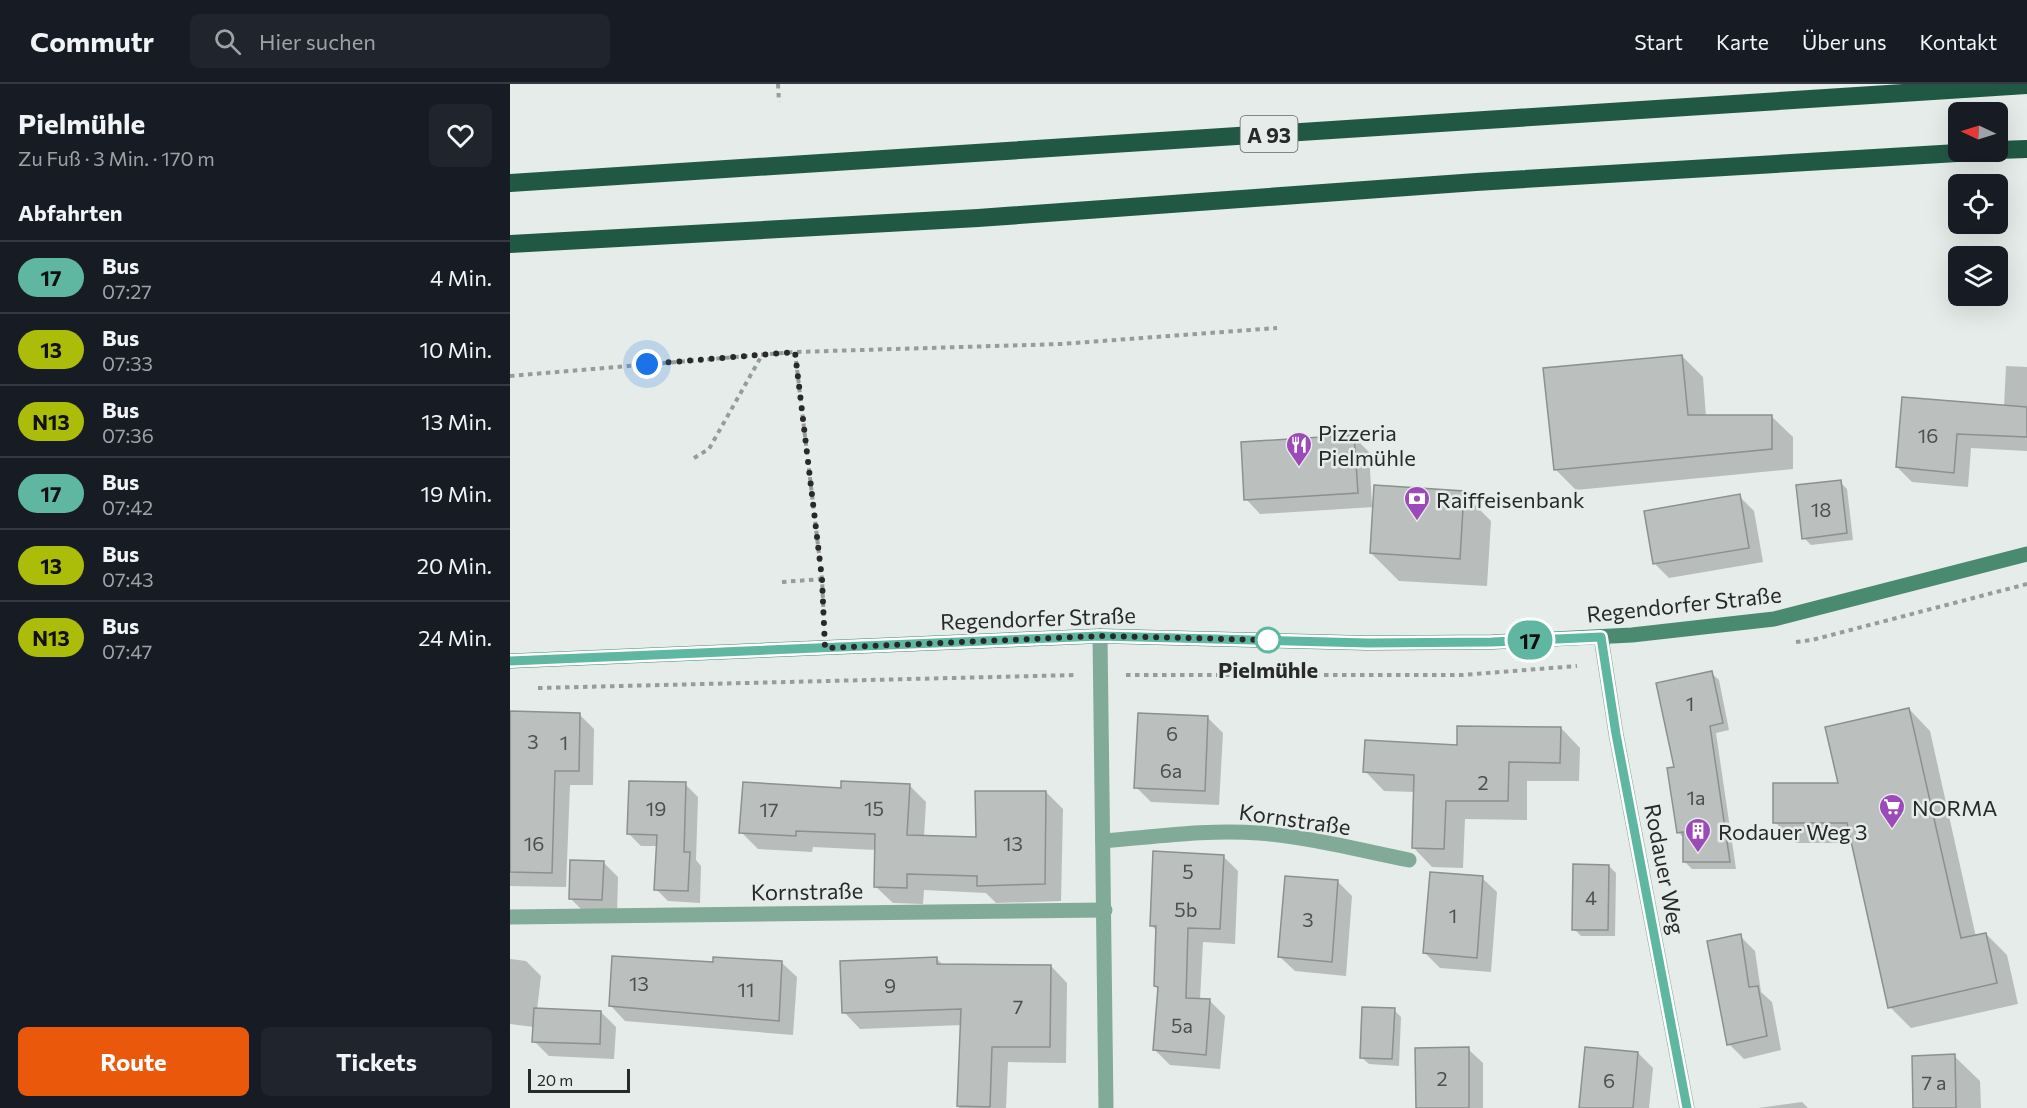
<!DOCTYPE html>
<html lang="de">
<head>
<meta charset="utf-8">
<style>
	body { margin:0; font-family:Commissioner,sans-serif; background:#20242c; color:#f1f3f6; height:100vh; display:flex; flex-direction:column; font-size:22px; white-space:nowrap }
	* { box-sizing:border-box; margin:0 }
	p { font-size:20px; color:#9ea1a6 }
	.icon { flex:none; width:33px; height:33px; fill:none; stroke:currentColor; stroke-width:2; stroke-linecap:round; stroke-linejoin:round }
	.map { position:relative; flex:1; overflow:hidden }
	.sheet { display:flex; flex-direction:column; background:#171b24; width:510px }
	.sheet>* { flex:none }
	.badge { padding:0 12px; border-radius:20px; font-size:21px; line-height:39px }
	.needle { width:39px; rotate:274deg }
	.controls { position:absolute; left:1438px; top:18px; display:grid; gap:12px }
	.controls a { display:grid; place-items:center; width:60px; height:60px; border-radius:9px; background:#171b24; box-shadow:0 6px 24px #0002; font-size:30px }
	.scale { position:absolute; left:18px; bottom:15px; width:102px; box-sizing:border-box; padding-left:6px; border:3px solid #282a29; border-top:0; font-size:16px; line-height:21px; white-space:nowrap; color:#282a29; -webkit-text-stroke:4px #e6ece9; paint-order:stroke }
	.you { position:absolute; width:30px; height:30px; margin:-15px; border:4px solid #fff; border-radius:50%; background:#1a73e8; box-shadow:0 0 0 9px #1a73e833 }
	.map>.badge { position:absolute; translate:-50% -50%; box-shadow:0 0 0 3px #fff }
	h2 { padding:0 18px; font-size:22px; line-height:54px }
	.round { display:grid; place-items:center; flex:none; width:63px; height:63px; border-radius:9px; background:#20242c }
	.overview { display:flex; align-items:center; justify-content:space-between; height:102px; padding:0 18px }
	h1 { font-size:28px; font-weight:700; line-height:45px }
	.cta { display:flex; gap:12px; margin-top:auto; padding:12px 18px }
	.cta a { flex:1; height:69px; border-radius:9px; background:#ea580c; color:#fff; font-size:24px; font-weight:700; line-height:69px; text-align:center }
	.cta a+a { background:#20242c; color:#f1f3f6 }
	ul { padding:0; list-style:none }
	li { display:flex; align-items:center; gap:18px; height:72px; padding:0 18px; border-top:2px solid #363941 }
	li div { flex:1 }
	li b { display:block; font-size:22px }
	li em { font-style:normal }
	li .badge { min-width:66px; font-weight:700; text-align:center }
	header { display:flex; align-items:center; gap:36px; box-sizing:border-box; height:84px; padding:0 30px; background:#171b24; border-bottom:2px solid #363941 }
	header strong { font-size:28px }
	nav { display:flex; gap:33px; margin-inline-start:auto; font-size:21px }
	.search { width:420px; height:54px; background:#20242c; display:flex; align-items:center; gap:15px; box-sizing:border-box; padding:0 21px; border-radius:9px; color:#9ea1a6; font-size:22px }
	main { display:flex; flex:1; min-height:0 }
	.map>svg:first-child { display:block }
	.shadow { fill:#0003 }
	.building { fill:#bbc0be; stroke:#8c908e; stroke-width:1.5 }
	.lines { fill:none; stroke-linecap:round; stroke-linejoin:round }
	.path { stroke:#979c9a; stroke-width:4; stroke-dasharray:4.5 4.5; stroke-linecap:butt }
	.lane { stroke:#81aa99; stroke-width:15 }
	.street { stroke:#81aa99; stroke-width:15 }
	.secondary { stroke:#4a8a71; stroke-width:15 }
	.highway { stroke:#205844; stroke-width:18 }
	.line-casing { stroke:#fff; stroke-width:14 }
	.line { stroke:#5fb7a1; stroke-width:9 }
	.walk { stroke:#282a29; stroke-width:6; stroke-dasharray:0 10.8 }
	.stop-dot { fill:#fff; stroke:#5fb7a1; stroke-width:3 }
	.labels { text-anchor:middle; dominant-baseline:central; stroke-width:5; stroke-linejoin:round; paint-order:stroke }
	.number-label { font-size:20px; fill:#4d504e }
	.shield { fill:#e6ece9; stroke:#616463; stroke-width:1.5 }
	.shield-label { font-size:21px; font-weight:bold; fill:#282a29 }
	.poi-label { font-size:22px; fill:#282a29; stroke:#e6ece9; text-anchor:start }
	.street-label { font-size:22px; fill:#282a29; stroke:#e6ece9 }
	.stop-label { font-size:22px; font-weight:bold; fill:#282a29; stroke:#e6ece9 }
</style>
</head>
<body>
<header>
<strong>Commutr</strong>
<div class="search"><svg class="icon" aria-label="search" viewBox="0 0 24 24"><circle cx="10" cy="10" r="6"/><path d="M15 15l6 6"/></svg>Hier suchen</div>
<nav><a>Start</a><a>Karte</a><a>Über uns</a><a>Kontakt</a></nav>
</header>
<main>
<section class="sheet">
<div class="overview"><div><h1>Pielmühle</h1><p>Zu Fuß · 3 Min. · 170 m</p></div><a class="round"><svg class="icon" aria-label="heart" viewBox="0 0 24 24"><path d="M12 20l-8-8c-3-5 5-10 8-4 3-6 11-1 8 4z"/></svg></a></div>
<h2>Abfahrten</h2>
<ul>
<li><span class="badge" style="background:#5fb7a1;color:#111">17</span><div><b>Bus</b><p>07:27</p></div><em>4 Min.</em></li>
<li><span class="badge" style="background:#abbd09;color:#111">13</span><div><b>Bus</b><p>07:33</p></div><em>10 Min.</em></li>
<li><span class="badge" style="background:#abbd09;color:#111">N13</span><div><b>Bus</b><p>07:36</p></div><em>13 Min.</em></li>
<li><span class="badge" style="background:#5fb7a1;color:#111">17</span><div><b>Bus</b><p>07:42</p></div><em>19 Min.</em></li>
<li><span class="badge" style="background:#abbd09;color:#111">13</span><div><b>Bus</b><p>07:43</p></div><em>20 Min.</em></li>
<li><span class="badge" style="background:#abbd09;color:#111">N13</span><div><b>Bus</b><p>07:47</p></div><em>24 Min.</em></li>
</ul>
<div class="cta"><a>Route</a><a>Tickets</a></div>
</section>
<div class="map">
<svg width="1517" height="1024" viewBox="0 0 1517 1024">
	<rect width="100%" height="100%" fill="#e6ece9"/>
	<g class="shadow">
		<polygon points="1172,272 1193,293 1196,333 1261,332 1283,353 1283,385 1066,406 1045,385"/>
		<polygon points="1496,282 1517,283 1517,367 1461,364 1458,403 1402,398 1387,383 1494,323"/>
		<polygon points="844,353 859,368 862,422 953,409 981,437 977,502 889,497 861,469 864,423 750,430 736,415"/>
		<polygon points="1330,398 1337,405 1343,456 1301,461 1294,454"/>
		<polygon points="1229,412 1244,427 1253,478 1159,494 1144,479"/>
		<polygon points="1201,589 1209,596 1219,646 1206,649 1226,785 1182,785 1175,778 1175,755 1168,748"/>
		<polygon points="1399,625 1420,647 1466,853 1476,850 1497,871 1508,920 1401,944 1380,923 1343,759 1286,759 1265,738 1330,700"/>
		<polygon points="0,629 69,630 84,645 83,701 60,701 56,803 0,802"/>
		<polygon points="698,634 713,649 709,721 641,718 626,703"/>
		<polygon points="1051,644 1070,664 1069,697 1017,697 1017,736 955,735 953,784 922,783 903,763 905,708 874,707 855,687 949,662"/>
		<polygon points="175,700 188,713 186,776 191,782 190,819 158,817 146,805 148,762 131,762 118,749"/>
		<polygon points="399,701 416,718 414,753 468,755 536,708 553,725 551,817 486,819 476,809 414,806 413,820 383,819 365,802 366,766 303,763 302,768 248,765 231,748 332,705"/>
		<polygon points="713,772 728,787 725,860 693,858 690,916 700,917 715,932 710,985 660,981 645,966 649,906 645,902 647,847 641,841"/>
		<polygon points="93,778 108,793 107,830 75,829 60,814"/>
		<polygon points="1099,782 1106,789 1105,852 1071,852 1064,845"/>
		<polygon points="972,794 987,808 981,888 930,884 915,869"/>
		<polygon points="827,797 842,812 836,892 785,887 770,873"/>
		<polygon points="1230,852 1245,867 1251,908 1262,918 1271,966 1234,975 1219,960"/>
		<polygon points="426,874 433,881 541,882 557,899 556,979 498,978 496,1024 449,1024 452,941 350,945 334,928"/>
		<polygon points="0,875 16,877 31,892 27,926 91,928 106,943 104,975 39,972 24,957 24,943 0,940"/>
		<polygon points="204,879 272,879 287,893 283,951 115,937 101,922"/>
		<polygon points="884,926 891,933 889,982 859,980 851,973"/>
		<polygon points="958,965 973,979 973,1024 907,1024"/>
		<polygon points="1128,969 1143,984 1139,1024 1070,1024"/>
		<polygon points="1444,972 1470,997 1471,1024 1405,1024"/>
		<polygon points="1292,1018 1298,1024 1248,1024"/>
	</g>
	<g class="building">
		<polygon points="1172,271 1178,331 1262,331 1262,365 1044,386 1033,284"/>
		<polygon points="1392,313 1517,323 1517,353 1447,350 1444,389 1386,383"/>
		<polygon points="844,351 848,409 734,416 731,358"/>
		<polygon points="1331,396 1337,449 1292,455 1286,401"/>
		<polygon points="864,401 954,407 950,475 860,469"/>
		<polygon points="1230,410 1239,464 1143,480 1134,427"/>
		<polygon points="1202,587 1213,639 1200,642 1220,778 1173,778 1173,748 1167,749 1157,684 1164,683 1146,599"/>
		<polygon points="1399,624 1451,854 1476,849 1487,899 1378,924 1337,739 1263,739 1263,699 1328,699 1315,643"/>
		<polygon points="0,627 70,629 69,687 45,687 42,789 0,788"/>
		<polygon points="628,629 698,632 695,707 624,704"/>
		<polygon points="947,642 1051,643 1050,679 999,678 998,717 936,717 934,765 902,764 904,691 853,688 855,656 947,661"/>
		<polygon points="119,697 176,698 174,768 180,768 178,807 144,806 147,751 117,750"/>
		<polygon points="331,697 400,700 397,751 466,753 465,707 536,707 535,800 467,802 467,792 397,790 397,804 364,803 365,750 286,747 286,752 229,749 233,698 331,704"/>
		<polygon points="643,767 714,771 710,845 678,844 676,914 700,915 696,971 643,966 648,903 644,902 646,842 640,842"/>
		<polygon points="60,776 94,777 92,816 59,815"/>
		<polygon points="1063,780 1099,781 1098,846 1062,846"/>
		<polygon points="920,788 973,792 967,874 913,869"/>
		<polygon points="775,792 828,796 822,878 768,873"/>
		<polygon points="1231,850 1239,903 1248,902 1257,952 1217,961 1197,857"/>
		<polygon points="102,872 203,878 203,873 272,877 269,937 99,922"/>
		<polygon points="427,873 427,880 541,881 540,963 482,963 480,1023 447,1022 451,925 332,929 330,877"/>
		<polygon points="852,923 885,924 882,975 850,974"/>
		<polygon points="24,924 91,927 90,960 22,958"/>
		<polygon points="959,963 959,1024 906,1024 905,964"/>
		<polygon points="1075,963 1128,968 1123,1024 1069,1024"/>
		<polygon points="1445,970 1446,1024 1403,1024 1402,972"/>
	</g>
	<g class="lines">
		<g class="path">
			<polyline points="268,0 269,18"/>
			<polyline points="285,268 312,495 314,539"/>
			<polyline points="0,292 285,268 551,260 767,244"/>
			<polyline points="184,374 199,365 252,271"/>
			<polyline points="272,498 312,495"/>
			<polyline points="1286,558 1302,556 1517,500"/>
			<polyline points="616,591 952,591 1067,582"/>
			<polyline points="28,604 566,591"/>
		</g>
		<path class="lane" d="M 593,757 C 644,753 697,745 749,749 C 799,753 849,766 899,776"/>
		<g class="street">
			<polyline points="590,552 596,1024"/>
			<polyline points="1091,553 1106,650 1177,1024"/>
			<polyline points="0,833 595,826"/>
		</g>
		<polyline class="secondary" points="0,577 590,552 858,559 982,558 1122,551 1264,535 1517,470"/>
		<g class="highway">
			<polyline points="1488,66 1517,65"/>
			<polyline points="0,99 1517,1"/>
			<polyline points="0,160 468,134 966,98 1464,68"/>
		</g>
	</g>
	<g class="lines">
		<defs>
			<polyline id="line" points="0,577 590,552 858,559 982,558 1091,553 1106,650 1177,1024"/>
		</defs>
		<use href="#line" class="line-casing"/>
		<use href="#line" class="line"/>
		<polyline class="walk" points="137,280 285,268 312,495 315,564 590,552 758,556"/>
	</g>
	<defs>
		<symbol id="restaurant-pin" viewBox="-11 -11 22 30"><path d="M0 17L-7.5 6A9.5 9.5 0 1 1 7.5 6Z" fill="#9d4ab9" stroke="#e6ece9"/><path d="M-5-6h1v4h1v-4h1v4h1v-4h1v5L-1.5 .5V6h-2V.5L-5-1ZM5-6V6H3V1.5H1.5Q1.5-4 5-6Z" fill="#fff"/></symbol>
		<symbol id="bank-pin" viewBox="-11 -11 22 30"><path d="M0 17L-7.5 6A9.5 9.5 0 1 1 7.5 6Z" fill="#9d4ab9" stroke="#e6ece9"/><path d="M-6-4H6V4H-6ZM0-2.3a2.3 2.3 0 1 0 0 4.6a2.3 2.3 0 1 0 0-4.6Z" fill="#fff"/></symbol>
		<symbol id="supermarket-pin" viewBox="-11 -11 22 30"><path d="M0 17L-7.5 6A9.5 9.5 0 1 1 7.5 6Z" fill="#9d4ab9" stroke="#e6ece9"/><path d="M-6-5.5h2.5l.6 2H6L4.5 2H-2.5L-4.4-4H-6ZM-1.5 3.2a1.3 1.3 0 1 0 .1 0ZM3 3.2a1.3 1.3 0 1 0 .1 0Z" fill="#fff"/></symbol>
		<symbol id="building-pin" viewBox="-11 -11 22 30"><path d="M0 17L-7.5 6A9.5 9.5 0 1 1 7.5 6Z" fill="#9d4ab9" stroke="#e6ece9"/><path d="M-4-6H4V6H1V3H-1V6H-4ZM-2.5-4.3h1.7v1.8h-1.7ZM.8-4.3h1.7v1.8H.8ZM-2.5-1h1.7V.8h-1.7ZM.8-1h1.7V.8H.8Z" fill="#fff"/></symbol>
	</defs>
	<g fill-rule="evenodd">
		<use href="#restaurant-pin" x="774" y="346" width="30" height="40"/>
		<use href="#bank-pin" x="892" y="400" width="30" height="40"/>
		<use href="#supermarket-pin" x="1367" y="708" width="30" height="40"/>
		<use href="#building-pin" x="1173" y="732" width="30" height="40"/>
	</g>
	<circle class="stop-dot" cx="758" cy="556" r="12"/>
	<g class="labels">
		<g class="number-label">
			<text x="1418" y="351">16</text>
			<text x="1311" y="425">18</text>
			<text x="1180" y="619">1</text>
			<text x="662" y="649">6</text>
			<text x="23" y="657">3</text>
			<text x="54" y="658">1</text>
			<text x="661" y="686">6a</text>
			<text x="973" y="698">2</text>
			<text x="1186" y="713">1a</text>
			<text x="146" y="724">19</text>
			<text x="364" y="724">15</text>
			<text x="259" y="725">17</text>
			<text x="24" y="759">16</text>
			<text x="503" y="759">13</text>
			<text x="678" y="787">5</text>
			<text x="1081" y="813">4</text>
			<text x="676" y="825">5b</text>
			<text x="943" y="831">1</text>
			<text x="798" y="835">3</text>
			<text x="129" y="899">13</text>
			<text x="380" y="901">9</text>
			<text x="236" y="905">11</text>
			<text x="508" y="922">7</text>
			<text x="672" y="941">5a</text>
			<text x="932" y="994">2</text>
			<text x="1099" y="996">6</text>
			<text x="1424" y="998">7 a</text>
		</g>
		<rect class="shield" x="730.5" y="32" width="57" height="36" rx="4.5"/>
		<g class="shield-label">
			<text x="759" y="50">A 93</text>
		</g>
		<g class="poi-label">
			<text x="808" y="348">Pizzeria<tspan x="808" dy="25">Pielmühle</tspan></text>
			<text x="926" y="415">Raiffeisenbank</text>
			<text x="1402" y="723">NORMA</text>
			<text x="1208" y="747">Rodauer Weg 3</text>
		</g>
		<g class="street-label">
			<text transform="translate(1174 520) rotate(-6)">Regendorfer Straße</text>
			<text transform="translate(528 534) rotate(-2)">Regendorfer Straße</text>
			<text transform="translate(785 735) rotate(8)">Kornstraße</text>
			<text transform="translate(1155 785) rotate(79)">Rodauer Weg</text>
			<text transform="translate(297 807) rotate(-1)">Kornstraße</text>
		</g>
		<g class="stop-label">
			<text x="758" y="585">Pielmühle</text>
		</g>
	</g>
</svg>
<div class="controls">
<a><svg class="needle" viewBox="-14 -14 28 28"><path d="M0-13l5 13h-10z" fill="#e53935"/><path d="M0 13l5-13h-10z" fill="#9ea1a6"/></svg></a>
<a><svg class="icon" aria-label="locate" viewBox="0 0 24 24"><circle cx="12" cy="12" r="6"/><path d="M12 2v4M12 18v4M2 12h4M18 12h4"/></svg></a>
<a><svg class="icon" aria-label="layers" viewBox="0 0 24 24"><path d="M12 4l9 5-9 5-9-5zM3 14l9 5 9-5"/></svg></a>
</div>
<div class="scale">20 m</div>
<div class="you" style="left:137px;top:280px"></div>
<b class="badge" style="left:1020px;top:556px;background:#5fb7a1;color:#111">17</b>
</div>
</main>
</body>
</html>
